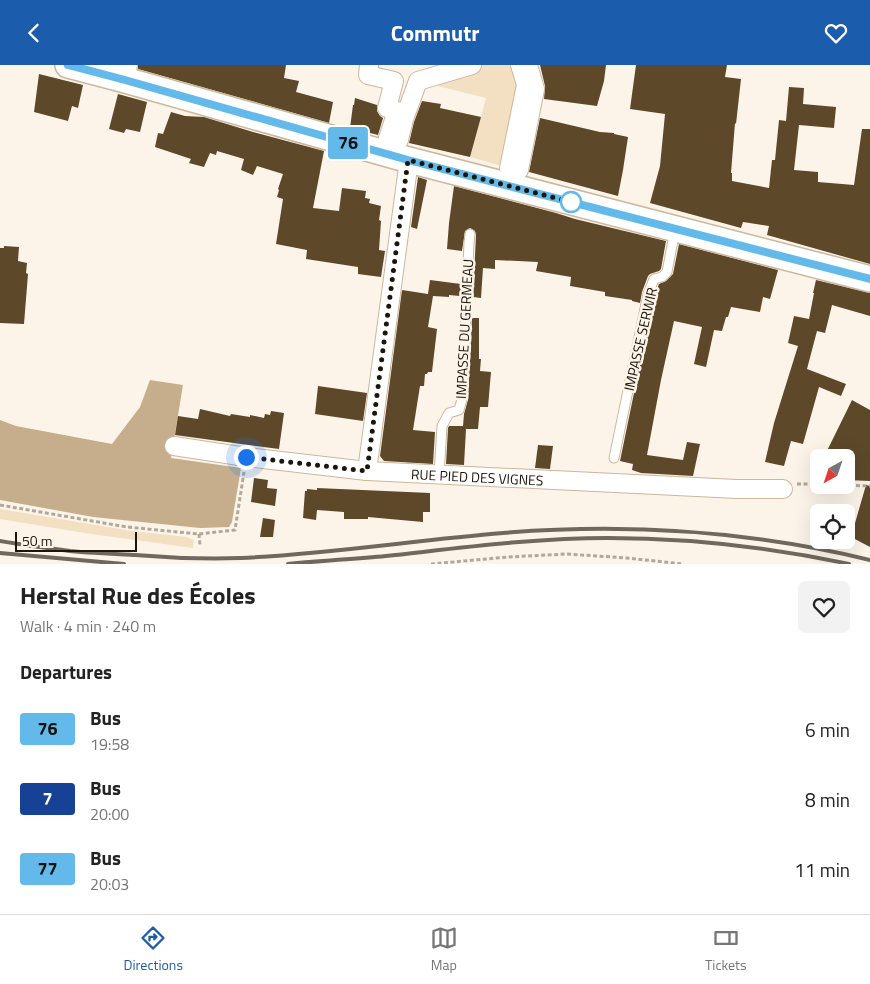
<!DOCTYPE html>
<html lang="en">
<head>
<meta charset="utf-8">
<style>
	body { margin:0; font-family:"Titillium Web",sans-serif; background:#f2f2f2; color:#222; height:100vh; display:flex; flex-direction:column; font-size:19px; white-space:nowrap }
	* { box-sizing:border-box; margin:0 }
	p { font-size:16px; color:#767676 }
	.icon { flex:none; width:28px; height:28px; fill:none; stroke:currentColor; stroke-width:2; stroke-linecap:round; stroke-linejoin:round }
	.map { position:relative; height:499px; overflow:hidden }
	.panel { display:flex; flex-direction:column; background:#fff; flex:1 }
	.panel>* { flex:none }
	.badge { padding:0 10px; border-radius:4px; font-size:18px; line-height:32px }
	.needle { width:32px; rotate:220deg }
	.buttons { position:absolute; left:810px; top:384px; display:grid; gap:10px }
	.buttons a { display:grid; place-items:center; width:45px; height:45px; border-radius:8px; background:#fff; box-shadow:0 5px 20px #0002; font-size:25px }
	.scale { position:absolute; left:15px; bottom:12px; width:122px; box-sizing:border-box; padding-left:5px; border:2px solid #1c150a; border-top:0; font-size:14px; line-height:18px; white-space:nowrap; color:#1c150a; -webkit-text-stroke:4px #fdf4e9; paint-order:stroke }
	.you { position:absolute; width:25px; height:25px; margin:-12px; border:4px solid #fff; border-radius:50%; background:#1a73e8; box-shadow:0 0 0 8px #1a73e833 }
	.map>.badge { position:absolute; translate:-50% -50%; box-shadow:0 0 0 2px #fff }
	h2 { padding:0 20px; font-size:19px; line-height:45px }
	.round { display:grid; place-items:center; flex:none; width:52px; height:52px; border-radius:8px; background:#f2f2f2 }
	.headline { display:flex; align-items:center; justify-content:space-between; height:85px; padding:0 20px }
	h1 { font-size:24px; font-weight:700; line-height:38px }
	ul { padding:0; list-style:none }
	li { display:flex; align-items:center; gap:15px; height:70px; padding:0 20px }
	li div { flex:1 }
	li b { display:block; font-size:19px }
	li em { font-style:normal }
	li .badge { min-width:55px; font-weight:700; text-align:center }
	header { display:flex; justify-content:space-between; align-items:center; height:65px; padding:0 20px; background:#1c5cac; color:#fff; font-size:22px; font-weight:700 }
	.menu { display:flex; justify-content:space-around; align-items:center; height:70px; border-top:1px solid #e0e0e0; background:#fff; font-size:14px; color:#767676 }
	.menu a { display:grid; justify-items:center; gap:2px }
	.menu .on { color:#1c5cac }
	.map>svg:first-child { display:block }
	.green { fill:#f3dfc2 }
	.forest { fill:#c6ae8d }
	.building { fill:#5d482a }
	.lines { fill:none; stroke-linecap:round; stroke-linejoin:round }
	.lane-casing { stroke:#cbb79b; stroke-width:11 }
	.street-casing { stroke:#cbb79b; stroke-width:20 }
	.secondary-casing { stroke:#cbb79b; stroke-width:28 }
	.path { stroke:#b1a89d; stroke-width:3; stroke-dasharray:4 2.5; stroke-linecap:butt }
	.lane { stroke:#fff; stroke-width:9 }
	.street { stroke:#fff; stroke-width:18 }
	.secondary { stroke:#fff; stroke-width:25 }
	.rail { stroke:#70685d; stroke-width:4 }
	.line-casing { stroke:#fff; stroke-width:11 }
	.line { stroke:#63b9e9; stroke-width:8 }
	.walk { stroke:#1c150a; stroke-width:5; stroke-dasharray:0 9 }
	.stop-dot { fill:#fff; stroke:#63b9e9; stroke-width:2.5 }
	.labels { text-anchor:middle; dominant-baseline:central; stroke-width:5; stroke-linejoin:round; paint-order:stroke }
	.street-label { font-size:14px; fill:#1c150a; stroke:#fdf4e9 }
</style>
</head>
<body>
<header><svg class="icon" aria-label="back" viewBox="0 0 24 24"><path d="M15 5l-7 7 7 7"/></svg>Commutr<svg class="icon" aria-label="heart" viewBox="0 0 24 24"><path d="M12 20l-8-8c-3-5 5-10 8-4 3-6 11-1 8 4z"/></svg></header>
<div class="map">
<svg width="870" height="499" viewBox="0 0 870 499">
	<rect width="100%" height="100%" fill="#fdf4e9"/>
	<g class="green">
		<polygon points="472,0 520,0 509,103 470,92 486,33 418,16"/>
		<polygon points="0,444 132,466 187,472 194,475 193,483 91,469 0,454"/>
	</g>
	<polygon class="forest" points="150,315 183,320 171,393 241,403 232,457 229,462 200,463 93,452 0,435 0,355 16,361 112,379 140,342"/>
	<g class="building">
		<polygon points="138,0 286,0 284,13 299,16 296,27 333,37 329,58 138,4"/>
		<polygon points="540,0 606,0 604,16 597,41 544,34 545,21"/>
		<polygon points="636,0 727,0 725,12 741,14 736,59 735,58 731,108 732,108 732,116 769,123 772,95 775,95 779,55 786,56 789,22 804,23 803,39 836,42 834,63 799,60 794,105 818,107 818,117 854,120 862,64 870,64 870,199 767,170 769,161 743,157 741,163 650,138 660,101 665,49 630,44"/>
		<polygon points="39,9 83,20 78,43 72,41 68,56 34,47"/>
		<polygon points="118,29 147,37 140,67 126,64 124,68 109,64"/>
		<polygon points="355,33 377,40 377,46 380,51 383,53 378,70 350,63 353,40 354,40"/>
		<polygon points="422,36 441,39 440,43 481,52 470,92 409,78 414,57"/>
		<polygon points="171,47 185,51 204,52 253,67 324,86 313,143 339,146 342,123 366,126 365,133 370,134 369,138 381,141 379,155 381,156 379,185 385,186 381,212 358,209 358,202 306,194 307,185 276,179 283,134 277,132 279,125 278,124 283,109 257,101 253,110 241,105 244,94 217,86 216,90 210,88 204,102 189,98 191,94 155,82 158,68 163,69"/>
		<polygon points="540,53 600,67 614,68 614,69 628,72 623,105 618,131 529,107"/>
		<polygon points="418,112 427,115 417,164 411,162"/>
		<polygon points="454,121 556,148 575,154 666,176 661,204 659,206 650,209 648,211 642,227 640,238 632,236 632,235 605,231 605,227 570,221 571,212 536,206 538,197 495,195 495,204 483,203 481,233 473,232 476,170 475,166 470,163 465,166 462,186 447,184 449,158"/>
		<polygon points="679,179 778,205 770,234 763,232 760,247 731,242 728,252 726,252 722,266 714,265 706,302 694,299 702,262 674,256 661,315 647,390 683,395 687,377 700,379 693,411 641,408 632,405 633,399 620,396 654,231 659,219 666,216 673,209"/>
		<polygon points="4,181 19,182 18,196 27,198 26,208 28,209 24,259 0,258 0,183 4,183"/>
		<polygon points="430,215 461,219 460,231 449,230 449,232 433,231 428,262 437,264 432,307 428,307 427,309 425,309 424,321 420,321 413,365 435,367 433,399 384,396 380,391 402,225 428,229"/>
		<polygon points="816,215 870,228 870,251 832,240 825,268 817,266 807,304 846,319 841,331 819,322 803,379 791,376 784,401 765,397 774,358 798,281 788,278 794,251 809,254 814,228 813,228"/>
		<polygon points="472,253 479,253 479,294 481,294 480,306 491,307 488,342 480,342 478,364 466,364 464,400 446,399 448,363 449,361 463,361 464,349 468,335"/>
		<polygon points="318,321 367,328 363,356 315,349"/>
		<polygon points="852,335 870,345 870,416 846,415 846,392 824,392"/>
		<polygon points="200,344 230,351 231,349 250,352 250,350 264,353 265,349 270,350 271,346 284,348 279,384 175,370 178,351 198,354"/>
		<polygon points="538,380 553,381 550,404 535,403"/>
		<polygon points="254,413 268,415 267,423 277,424 275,441 251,437"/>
		<polygon points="866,420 870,421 870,482 851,472"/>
		<polygon points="317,423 430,428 430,447 423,447 423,457 368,452 368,454 344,454 344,447 317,445 316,455 303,453 305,426 307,426 307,424 317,425"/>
		<polygon points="263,453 275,455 273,472 260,472"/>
	</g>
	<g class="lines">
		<defs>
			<g id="lane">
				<polyline points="614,393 648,229 654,214 662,212 667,207 675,165"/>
				<polyline points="439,409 442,361 449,348 459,345 462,334 469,178 470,169"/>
			</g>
			<g id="street">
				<polyline points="369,0 368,10 394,16 387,43 397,46 388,73 399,75 404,54 418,16 472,0"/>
				<polyline points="520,0 526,20 509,103 519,105 535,24 528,0"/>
				<polyline points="125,15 128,0"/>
				<path id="s1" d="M 174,381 L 246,392 L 367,406 L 737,424 L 783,424"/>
				<polyline points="367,406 409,95"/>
			</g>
			<polyline id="secondary" points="68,0 125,15 409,95 870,214"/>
		</defs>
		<use href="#lane" class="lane-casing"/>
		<use href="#street" class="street-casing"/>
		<use href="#secondary" class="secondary-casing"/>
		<g class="path">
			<polyline points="797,419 819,419"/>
			<polyline points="843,420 870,421"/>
			<polyline points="0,440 127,462 199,469 235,465 244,407"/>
			<polyline points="199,469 200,481"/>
			<polyline points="431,499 508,492 567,489 627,493 683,499"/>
		</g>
		<use href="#lane" class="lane"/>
		<use href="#street" class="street"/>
		<use href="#secondary" class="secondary"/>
		<g class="rail">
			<path d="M 0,476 C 23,480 46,483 70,486 C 91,488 114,489 135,490 C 170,493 206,494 241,493 C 329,489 416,475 503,468 C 626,458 750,466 870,495"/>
			<polyline points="0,488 124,499"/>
			<path d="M 288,499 C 320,496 353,494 386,491 C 460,483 534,473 608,473 C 689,473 769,482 849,499"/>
		</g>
	</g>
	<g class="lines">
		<defs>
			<polyline id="line" points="68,0 125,15 408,95 870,214"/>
		</defs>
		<use href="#line" class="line-casing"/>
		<use href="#line" class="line"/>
		<polyline class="walk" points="246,392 367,406 408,95 571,137"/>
	</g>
	<circle class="stop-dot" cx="571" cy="137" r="10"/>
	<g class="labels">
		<g class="street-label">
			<text transform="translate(464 264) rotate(-87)">IMPASSE DU GERMEAU</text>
			<text transform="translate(640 274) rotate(-77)">IMPASSE SERWIR</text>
			<text stroke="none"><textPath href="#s1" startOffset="305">RUE PIED DES VIGNES</textPath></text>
		</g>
	</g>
</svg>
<div class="buttons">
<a><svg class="needle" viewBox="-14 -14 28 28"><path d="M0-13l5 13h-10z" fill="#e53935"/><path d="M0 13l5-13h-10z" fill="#767676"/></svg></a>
<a><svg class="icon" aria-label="locate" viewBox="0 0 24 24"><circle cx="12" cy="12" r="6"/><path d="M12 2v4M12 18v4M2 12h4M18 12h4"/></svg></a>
</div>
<div class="scale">50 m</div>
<div class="you" style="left:246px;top:392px"></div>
<b class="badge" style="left:348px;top:78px;background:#63b9e9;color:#111">76</b>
</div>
<section class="panel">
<div class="headline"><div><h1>Herstal Rue des Écoles</h1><p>Walk · 4 min · 240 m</p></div><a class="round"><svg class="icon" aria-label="heart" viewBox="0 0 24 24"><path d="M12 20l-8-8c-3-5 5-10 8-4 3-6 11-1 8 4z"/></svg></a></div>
<h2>Departures</h2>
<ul>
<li><span class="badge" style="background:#63b9e9;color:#111">76</span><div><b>Bus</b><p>19:58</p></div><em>6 min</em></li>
<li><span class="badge" style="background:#164194;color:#fff">7</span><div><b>Bus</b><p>20:00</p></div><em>8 min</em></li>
<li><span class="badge" style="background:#63b9e9;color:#111">77</span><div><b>Bus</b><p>20:03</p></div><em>11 min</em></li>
</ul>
</section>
<nav class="menu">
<a class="on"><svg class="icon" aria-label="directions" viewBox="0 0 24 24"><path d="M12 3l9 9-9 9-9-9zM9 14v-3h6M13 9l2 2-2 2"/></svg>Directions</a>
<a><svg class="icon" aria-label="map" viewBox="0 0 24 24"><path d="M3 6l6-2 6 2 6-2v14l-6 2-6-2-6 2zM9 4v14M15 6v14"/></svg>Map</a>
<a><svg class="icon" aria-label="tickets" viewBox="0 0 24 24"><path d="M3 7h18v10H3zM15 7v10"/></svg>Tickets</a>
</nav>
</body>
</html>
